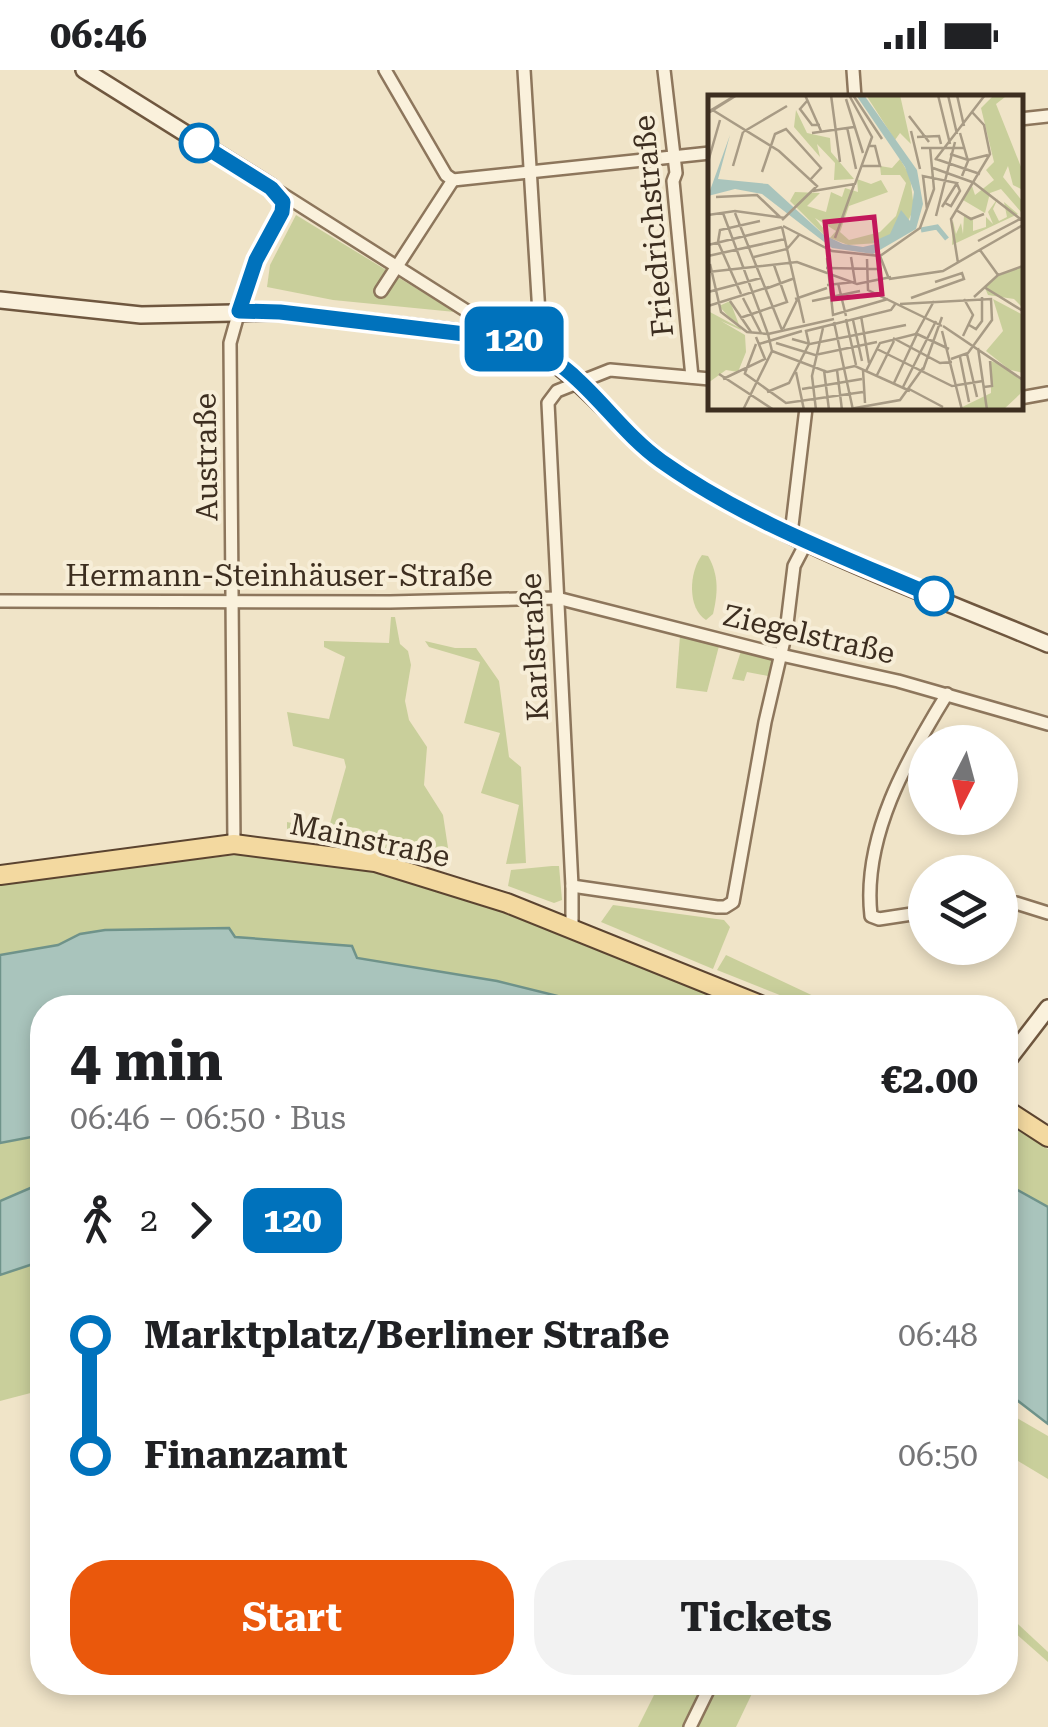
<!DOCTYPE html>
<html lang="en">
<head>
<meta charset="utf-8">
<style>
	body { margin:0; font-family:"Roboto Serif",serif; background:#f2f2f2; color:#202124; height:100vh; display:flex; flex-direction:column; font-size:38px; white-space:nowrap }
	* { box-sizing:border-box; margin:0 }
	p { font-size:32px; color:#757577 }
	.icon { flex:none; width:55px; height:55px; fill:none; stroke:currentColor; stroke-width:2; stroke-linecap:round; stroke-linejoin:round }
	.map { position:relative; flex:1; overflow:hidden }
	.panel { position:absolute; left:30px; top:925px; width:988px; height:700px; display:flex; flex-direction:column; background:#fff; border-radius:40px; box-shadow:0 5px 15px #0003 }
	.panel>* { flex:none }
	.badge { padding:0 20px; border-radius:15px; font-size:35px; line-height:65px }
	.needle { width:65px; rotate:186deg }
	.tools { position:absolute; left:908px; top:655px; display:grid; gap:20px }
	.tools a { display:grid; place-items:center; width:110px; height:110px; border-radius:50%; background:#fff; box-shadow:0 5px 15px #0003; font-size:50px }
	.map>.badge { position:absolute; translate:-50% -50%; box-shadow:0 0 0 5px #fff }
	.legs { display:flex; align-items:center; gap:15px; height:110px; padding:0 40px; font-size:32px }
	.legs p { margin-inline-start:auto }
	.headline { display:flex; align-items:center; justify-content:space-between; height:170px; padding:0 40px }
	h1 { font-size:55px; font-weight:700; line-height:75px }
	.cta { display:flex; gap:20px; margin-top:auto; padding:20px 40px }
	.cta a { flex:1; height:115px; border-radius:40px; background:#ea580c; color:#fff; font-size:40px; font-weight:700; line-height:115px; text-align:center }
	.cta a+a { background:#f2f2f2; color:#202124 }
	ul { padding:0 40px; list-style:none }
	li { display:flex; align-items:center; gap:35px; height:120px; font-size:38px }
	li i { display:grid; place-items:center; width:15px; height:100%; margin:0 12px; background:currentColor }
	li i::after { content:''; width:25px; height:25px; margin:-12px; border:8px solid; border-radius:50%; background:#fff }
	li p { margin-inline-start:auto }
	li:first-child i { background:linear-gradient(#0000 50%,currentColor 0) }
	li:last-child i { background:linear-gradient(currentColor 50%,#0000 0) }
	.status { display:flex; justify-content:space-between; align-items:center; height:70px; padding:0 50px; background:#fff; direction:ltr }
	.status svg { height:28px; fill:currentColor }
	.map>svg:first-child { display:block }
	.green { fill:#c9cf9b }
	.water { fill:#a9c4bc; stroke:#6f938a; stroke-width:2.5 }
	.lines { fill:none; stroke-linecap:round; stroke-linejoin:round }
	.street-casing { stroke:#8d765c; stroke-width:16 }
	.secondary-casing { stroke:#6f573f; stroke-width:20 }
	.primary-casing { stroke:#5b4430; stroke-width:22 }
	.street { stroke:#faf1dc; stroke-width:11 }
	.secondary { stroke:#faf1dc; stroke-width:15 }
	.primary { stroke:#f3d9a0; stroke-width:18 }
	.line-1-casing { stroke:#fff; stroke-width:22 }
	.line-1 { stroke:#0072bc; stroke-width:15 }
	.stop-1-dot { fill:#fff; stroke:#0072bc; stroke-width:5 }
	.labels { text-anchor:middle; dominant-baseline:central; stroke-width:8; stroke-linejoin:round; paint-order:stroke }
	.street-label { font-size:30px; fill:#3d2e20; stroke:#f7eed8 }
	.inset-river { fill:none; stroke:#a9c4bc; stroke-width:5 }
	.inset-road { fill:none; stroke:#a89b85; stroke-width:2.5 }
	.view { fill:#c2185b; fill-opacity:0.15; stroke:#c2185b; stroke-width:5 }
	.inset-edge { fill:none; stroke:#3d2e20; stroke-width:5 }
</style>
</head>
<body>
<div class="status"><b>06:46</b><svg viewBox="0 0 49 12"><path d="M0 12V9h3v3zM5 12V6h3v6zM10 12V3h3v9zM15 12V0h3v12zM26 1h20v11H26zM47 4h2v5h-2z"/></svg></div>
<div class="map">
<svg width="1048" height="1657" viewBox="0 0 1048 1657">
	<rect width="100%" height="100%" fill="#f0e4c8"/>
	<g class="green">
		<polygon points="296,145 455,242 333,230 267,217 270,195"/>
		<path d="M 702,485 L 708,486 C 719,505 718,523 713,544 L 706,550 C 687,538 689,502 702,485 Z"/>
		<polygon points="391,547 395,547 400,574 408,581 411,595 405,631 409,650 427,677 424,715 443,745 450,791 415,782 412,786 287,766 287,752 325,760 329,757 346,697 344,689 293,676 287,642 329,649 345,587 324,577 324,571 389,573"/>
		<polygon points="680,566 719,576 707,622 676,618"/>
		<polygon points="425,571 455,578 476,578 499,611 509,687 521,697 526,793 506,794 519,735 481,723 500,663 464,653 480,592 429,577"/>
		<polygon points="741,581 772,590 768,606 747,602 744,611 732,609"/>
		<polygon points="254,783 377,801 423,814 517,847 739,937 602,937 497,911 357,888 352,876 235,867 229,858 105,860 80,864 58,875 0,885 0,815 77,803"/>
		<polygon points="552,796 559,796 562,830 554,833 508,816 511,800"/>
		<polygon points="613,835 724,850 730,857 713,899 601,852"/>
		<polygon points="726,885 837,937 810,937 717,900"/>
		<polygon points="1005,1052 1048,1079 1048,1137 1005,1113"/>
		<polygon points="42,1065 42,1113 0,1131 0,1073"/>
		<polygon points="42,1191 42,1320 0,1331 0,1205"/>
		<polygon points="1008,1343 1048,1366 1048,1409 1005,1383 1005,1347"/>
		<polygon points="1005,1542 1048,1582 1048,1592 1005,1554"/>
		<polygon points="660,1613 707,1613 686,1657 638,1657"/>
		<polygon points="716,1613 757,1613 736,1657 694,1657"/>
	</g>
	<g class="water">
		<polygon points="229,858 235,867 352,876 357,888 497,911 602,937 42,938 42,1065 0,1073 0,885 58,875 80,864 105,860"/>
		<polygon points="42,1113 42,1191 0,1205 0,1131"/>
		<polygon points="1005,1113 1048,1137 1048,1354 1005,1321"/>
	</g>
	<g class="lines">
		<defs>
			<g id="street">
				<polyline points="385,0 446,105 453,110"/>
				<polyline points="524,0 540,260 545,284"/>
				<polyline points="664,0 676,103 673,111 692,307"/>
				<polyline points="853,0 855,28"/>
				<polyline points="1020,49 1048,46"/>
				<polyline points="453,110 710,83"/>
				<polyline points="279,122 492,257"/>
				<polyline points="381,221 453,110"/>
				<polyline points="1020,328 1048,323"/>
				<polyline points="791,464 806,338"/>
				<polyline points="0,531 390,532 557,528 781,585 898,611 1048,654"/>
				<polyline points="234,774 230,273 239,241"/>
				<polyline points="572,816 717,837 725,837 733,832 765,652 786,562 794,496 807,471"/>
				<polyline points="1000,832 1016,833 1048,843"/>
				<path d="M 925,842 L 879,849 L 871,846 C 862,767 907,689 947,624"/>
				<polyline points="572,858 572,816 548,333 557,321 610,300 710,309"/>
				<polyline points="690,1657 712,1612"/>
			</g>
			<g id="secondary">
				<polyline points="84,0 271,117 283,132 282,142 256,190 239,241"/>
				<path d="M 0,230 L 141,245 L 280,242 L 515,269 C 584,302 618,364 680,404 C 792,476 926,523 1048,574"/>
				<polyline points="1005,994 1048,938"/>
			</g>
			<g id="primary">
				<polyline points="0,805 234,774 375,792 507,833 768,938"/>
				<polyline points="1005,1039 1048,1067"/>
			</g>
		</defs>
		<use href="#street" class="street-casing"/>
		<use href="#secondary" class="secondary-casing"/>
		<use href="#primary" class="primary-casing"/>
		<use href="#street" class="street"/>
		<use href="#secondary" class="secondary"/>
		<use href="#primary" class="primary"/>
	</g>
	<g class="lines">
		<defs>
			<path id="line-1" d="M 199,73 L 271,118 L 283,132 L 282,142 L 256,190 L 239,241 L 280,242 L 515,270 C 539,281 560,292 579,311 C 607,337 629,368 661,391 C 744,450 841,486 934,526"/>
		</defs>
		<use href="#line-1" class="line-1-casing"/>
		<use href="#line-1" class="line-1"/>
	</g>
	<g class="stop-1-dot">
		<circle cx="199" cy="73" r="18"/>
		<circle cx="934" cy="526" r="18"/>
	</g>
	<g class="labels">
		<g class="street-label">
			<text transform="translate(653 156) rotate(-95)">Friedrichstraße</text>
			<text transform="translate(206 387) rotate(-91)">Austraße</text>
			<text x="279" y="505">Hermann-Steinhäuser-Straße</text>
			<text transform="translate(809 564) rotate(13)">Ziegelstraße</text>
			<text transform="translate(534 577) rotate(-93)">Karlstraße</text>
			<text transform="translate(370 770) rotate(12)">Mainstraße</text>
		</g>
	</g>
	<g transform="translate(708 25)">
		<rect width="315" height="315" fill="#f0e4c8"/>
		<path d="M 158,0 L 192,0 L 203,49 L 192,38 L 187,45 ZM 284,2 L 297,2 L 288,9 L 315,77 L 315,95 L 305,90 L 300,71 L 295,82 L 315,107 L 313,117 L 293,94 L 282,98 L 277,118 L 255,105 L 264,91 L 267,100 L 286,85 L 278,75 L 286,67 L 273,13 ZM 88,15 L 99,38 L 122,43 L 123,57 L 146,84 L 126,85 L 127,68 L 109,49 L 112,62 L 86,32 ZM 192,64 L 202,81 L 206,114 L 198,130 L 171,148 L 140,150 L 122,143 L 128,136 L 107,123 L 121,140 L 116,140 L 82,106 L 87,97 L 112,98 L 99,111 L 118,117 L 123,97 L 134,102 L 137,93 L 150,97 L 149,84 L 163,89 L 173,85 L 180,97 L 141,111 L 132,137 L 141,145 L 172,137 L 188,121 L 198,88 L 192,80 L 173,80 L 172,71 L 184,73 ZM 290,103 L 285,114 L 291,126 L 299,122 L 296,107 L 310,119 L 244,150 L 245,126 L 248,139 L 253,128 L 255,139 L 256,120 L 265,123 L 265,136 L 278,132 L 278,122 L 285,129 L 280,117 ZM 315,171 L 315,213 L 306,204 L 280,200 L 277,193 L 290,181 ZM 285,204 L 315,220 L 315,278 L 299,274 L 315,286 L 312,299 L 295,315 L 248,315 L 283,298 L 283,266 L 298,272 L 278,256 L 295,236 ZM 22,206 L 33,235 L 13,226 L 37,240 L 38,257 L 30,277 L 18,275 L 0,288 L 0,216 L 30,232 L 11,211 Z" fill="#c9cf9b"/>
		<path d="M 148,0 L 156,0 L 209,75 L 215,109 L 208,134 L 165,159 L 124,153 L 54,99 L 27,94 L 0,101 L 22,40 L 10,84 L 60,89 L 116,140 L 135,149 L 155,152 L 172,148 L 164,147 L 182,139 L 193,115 L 202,126 L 206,97 L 197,72 Z" fill="#a9c4bc"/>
		<path class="inset-river" d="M 213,135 L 229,132 L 239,144"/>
		<path class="inset-road" d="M 97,0 L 113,36M 123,0 L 132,67M 145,0 L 174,44M 230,0 L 242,49M 240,0 L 249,39M 249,0 L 256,31M 138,4 L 155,58M 99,6 L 92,14 L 104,30 L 112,30M 3,14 L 71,56 L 109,91 L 74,125M 0,17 L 28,0M 2,17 L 29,0M 201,21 L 221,47M 139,32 L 148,74M 203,36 L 212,74M 35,37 L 79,11M 104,38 L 146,32M 252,38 L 260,66 L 254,81M 209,42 L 231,41 L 233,49M 213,53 L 257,53M 242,59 L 260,65 L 280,60M 228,64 L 272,79M 227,65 L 277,0M 0,67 L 12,25M 25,71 L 35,37M 153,71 L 172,71 L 167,51 L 161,51M 225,73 L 264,87M 54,77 L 67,39 L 78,34 L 113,73 L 102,85M 266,88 L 315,126M 105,96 L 147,89 L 164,42 L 141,0M 8,102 L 49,100 L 72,122M 237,108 L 243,111 L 252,96 L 249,89M 219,114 L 215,81 L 249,88 L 234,112M 248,115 L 263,124 L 276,119M 27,118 L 74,235M 0,120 L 27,116 L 77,123M 228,121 L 247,47M 75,131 L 124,156 L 172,161 L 181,184M 74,132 L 96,228M 127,143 L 146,90M 270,146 L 314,123M 10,147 L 33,199M 10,147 L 12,135 L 52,126M 0,150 L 74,132M 272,155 L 290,180M 0,161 L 77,144M 172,161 L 212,133 L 226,94 L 222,52M 46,162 L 79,154 L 91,140M 119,163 L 125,220 L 180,204M 159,164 L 160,195 L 234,231M 250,168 L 243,124 L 282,59 L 276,30 L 264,17M 2,169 L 13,217 L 39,237 L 60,239 L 15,118M 118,173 L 174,174M 0,177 L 89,167 L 149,189 L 183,182M 181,184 L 235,176 L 315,130M 130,188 L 138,221M 119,190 L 147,187 L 143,162M 276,192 L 315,216M 57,194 L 87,183M 0,197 L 53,183M 266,202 L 290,180 L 315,171M 35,203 L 53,238M 203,203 L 256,184 L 254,178 L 227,187M 87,204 L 119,193M 22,206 L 43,237M 104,206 L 152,196M 192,209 L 283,204 L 284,225 L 260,258 L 243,264M 0,211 L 61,192M 153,221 L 161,268M 32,223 L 79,207 L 66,170M 138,224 L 148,270M 145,225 L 154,266M 126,227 L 145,315M 261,230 L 268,234 L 274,226 L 274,202M 235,231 L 315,285M 75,234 L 90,203M 234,236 L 254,315M 207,238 L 241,254M 255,241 L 265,220 L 256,204M 185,243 L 232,268 L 244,267M 84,244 L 102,249 L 198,230M 68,248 L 107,260 L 169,247M 51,249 L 94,236M 101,249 L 98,236 L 183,215 L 188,208M 270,253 L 279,315M 169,254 L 244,291 L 275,286M 64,256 L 119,277 L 147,271 L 202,296M 259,259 L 269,302M 252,262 L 261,307M 116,275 L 121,315M 129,275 L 134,315M 155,275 L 157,308M 215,275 L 234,222M 158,276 L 172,248 L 208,239 L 226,206M 88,277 L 96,315M 36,278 L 78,308 L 155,297M 37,278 L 48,249M 11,279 L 66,315M 169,280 L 186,246M 15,284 L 57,264 L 48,242M 186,288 L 209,239M 195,292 L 228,226M 276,292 L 284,291 L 282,266M 94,294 L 154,284M 201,294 L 235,312M 59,297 L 81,288 L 101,249M 35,315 L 64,256 L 60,239 L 126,224M 108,315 L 104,281 L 115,233M 136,315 L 192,305 L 215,273"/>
		<path class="view" d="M 166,122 L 174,199 L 125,204 L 117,127 Z"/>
		<rect width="315" height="315" class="inset-edge"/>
	</g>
</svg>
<div class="tools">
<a><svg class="needle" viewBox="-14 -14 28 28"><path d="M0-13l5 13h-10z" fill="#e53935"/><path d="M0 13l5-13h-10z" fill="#757577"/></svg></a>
<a><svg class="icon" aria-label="layers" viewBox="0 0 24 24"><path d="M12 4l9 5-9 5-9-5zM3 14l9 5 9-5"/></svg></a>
</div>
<b class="badge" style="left:514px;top:269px;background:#0072bc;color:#fff">120</b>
<section class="panel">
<div class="headline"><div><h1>4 min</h1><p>06:46 – 06:50 · Bus</p></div><b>€2.00</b></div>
<div class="legs"><svg class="icon" aria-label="walk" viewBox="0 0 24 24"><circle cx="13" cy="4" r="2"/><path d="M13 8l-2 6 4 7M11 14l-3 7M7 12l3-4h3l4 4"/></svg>2<svg class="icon" aria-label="forward" viewBox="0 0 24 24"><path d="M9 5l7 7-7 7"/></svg><b class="badge" style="background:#0072bc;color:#fff">120</b></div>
<ul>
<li><i style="color:#0072bc"></i><b>Marktplatz/Berliner Straße</b><p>06:48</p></li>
<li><i style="color:#0072bc"></i><b>Finanzamt</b><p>06:50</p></li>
</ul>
<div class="cta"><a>Start</a><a>Tickets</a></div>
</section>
</div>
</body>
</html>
